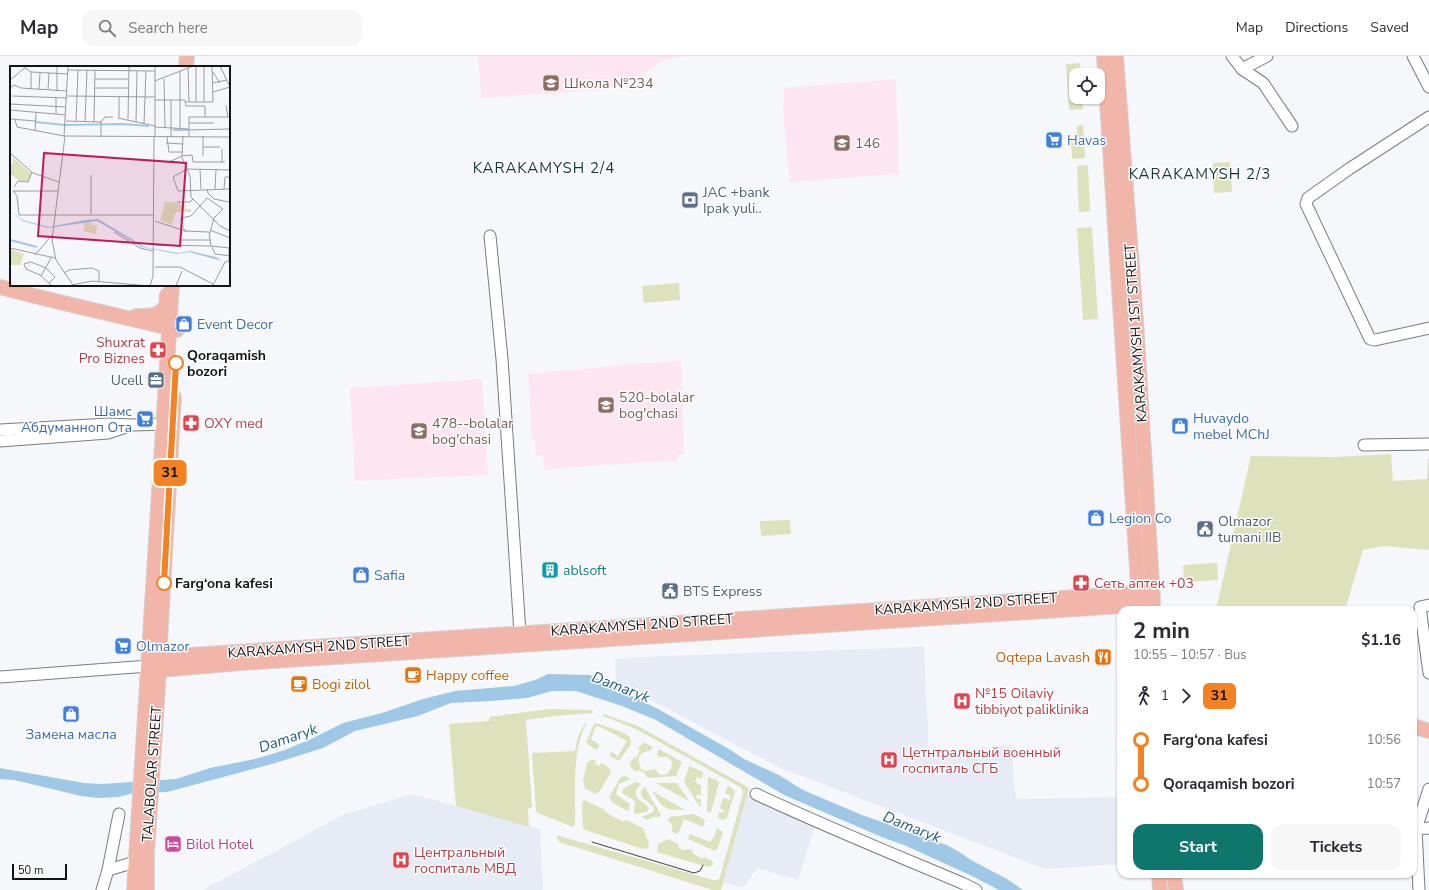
<!DOCTYPE html>
<html lang="en">
<head>
<meta charset="utf-8">
<style>
	body { margin:0; font-family:"Nunito Sans",sans-serif; background:#f7f7f7; color:#2b2b33; height:100vh; display:flex; flex-direction:column; font-size:15px; white-space:nowrap }
	* { box-sizing:border-box; margin:0 }
	p { font-size:13px; color:#7c7c81 }
	.icon { flex:none; width:22px; height:22px; fill:none; stroke:currentColor; stroke-width:2; stroke-linecap:round; stroke-linejoin:round }
	.map { position:relative; flex:1; overflow:hidden }
	.side { position:absolute; left:1117px; top:550px; width:300px; height:272px; display:flex; flex-direction:column; background:#fff; border-radius:12px; box-shadow:0 1px 3px #0004 }
	.side>* { flex:none }
	.badge { padding:0 8px; border-radius:6px; font-size:14px; line-height:26px }
	.buttons { position:absolute; left:1069px; top:12px; display:grid; gap:8px }
	.buttons a { display:grid; place-items:center; width:36px; height:36px; border-radius:8px; background:#fff; box-shadow:0 1px 3px #0004; font-size:20px }
	.scale { position:absolute; left:12px; bottom:10px; width:55px; box-sizing:border-box; padding-left:4px; border:2px solid #131415; border-top:0; font-size:11px; line-height:14px; white-space:nowrap; color:#131415; -webkit-text-stroke:3px #fff; paint-order:stroke }
	.map>.badge { position:absolute; translate:-50% -50%; box-shadow:0 0 0 2px #fff }
	.legs { display:flex; align-items:center; gap:6px; height:44px; padding:0 16px; font-size:13px }
	.legs p { margin-inline-start:auto }
	.head { display:flex; align-items:center; justify-content:space-between; height:68px; padding:0 16px }
	h1 { font-size:22px; font-weight:700; line-height:30px }
	.button { display:flex; gap:8px; margin-top:auto; padding:8px 16px }
	.button a { flex:1; height:46px; border-radius:12px; background:#0f766e; color:#fff; font-size:16px; font-weight:700; line-height:46px; text-align:center }
	.button a+a { background:#f7f7f7; color:#2b2b33 }
	ul { padding:0 16px; list-style:none }
	li { display:flex; align-items:center; gap:14px; height:44px; font-size:15px }
	li i { display:grid; place-items:center; width:6px; height:100%; margin:0 5px; background:currentColor }
	li i::after { content:''; width:10px; height:10px; margin:-5px; border:3px solid; border-radius:50%; background:#fff }
	li p { margin-inline-start:auto }
	li:first-child i { background:linear-gradient(#0000 50%,currentColor 0) }
	li:last-child i { background:linear-gradient(currentColor 50%,#0000 0) }
	header { display:flex; align-items:center; gap:24px; box-sizing:border-box; height:56px; padding:0 20px; background:#fff; border-bottom:1px solid #e1e1e2 }
	header strong { font-size:19px }
	nav { display:flex; gap:22px; margin-inline-start:auto; font-size:14px }
	.search { width:280px; height:36px; background:#f7f7f7; display:flex; align-items:center; gap:10px; box-sizing:border-box; padding:0 14px; border-radius:12px; color:#7c7c81; font-size:15px }
	.map>svg:first-child { display:block }
	.built { fill:#e6ebf5 }
	.education { fill:#fde6f2 }
	.green { fill:#dde2bc }
	.water { fill:#9fc8e7 }
	.lines { fill:none; stroke-linecap:round; stroke-linejoin:round }
	.minor-casing { stroke:#7a7c7f; stroke-width:13 }
	.major-casing { stroke:#d5d5d5; stroke-width:16 }
	.minor { stroke:#fff; stroke-width:11 }
	.major { stroke:#f1b6a9; stroke-width:14 }
	.tram { stroke:#414244; stroke-width:1 }
	.line-1-casing { stroke:#fff; stroke-width:9 }
	.line-1 { stroke:#f58220; stroke-width:6 }
	.stop-1-dot { fill:#fff; stroke:#f58220; stroke-width:2 }
	.labels { text-anchor:middle; dominant-baseline:central; stroke-width:3; stroke-linejoin:round; paint-order:stroke }
	.education-label { font-size:14px; fill:#785e54; stroke:#fff; text-anchor:start }
	.shop-label { font-size:14px; fill:#366cbe; stroke:#fff; text-anchor:start }
	.service-label { font-size:14px; fill:#4e5e75; stroke:#fff; text-anchor:start }
	.street-label { font-size:14px; fill:#131415; stroke:#fff }
	.health-label { font-size:14px; fill:#be3a42; stroke:#fff; text-anchor:start }
	.stop-label { font-size:14px; font-weight:bold; fill:#131415; stroke:#fff; text-anchor:start }
	.culture-label { font-size:14px; fill:#0d838f; stroke:#fff; text-anchor:start }
	.food-label { font-size:14px; fill:#c56008; stroke:#fff; text-anchor:start }
	.hotel-label { font-size:14px; fill:#b23c85; stroke:#fff; text-anchor:start }
	.neighbourhood-label { font-size:15px; letter-spacing:1px; fill:#133634; stroke:#fff }
	.water-label { font-size:15px; font-style:italic; fill:#1b5b84; stroke:#fff }
	.inset-river { fill:none; stroke:#9fc8e7; stroke-width:2 }
	.inset-road { fill:none; stroke:#9b9c9f; stroke-width:1 }
	.view { fill:#c2185b; fill-opacity:0.15; stroke:#c2185b; stroke-width:2 }
	.inset-edge { fill:none; stroke:#131415; stroke-width:2 }
</style>
</head>
<body>
<header>
<strong>Map</strong>
<div class="search"><svg class="icon" aria-label="search" viewBox="0 0 24 24"><circle cx="10" cy="10" r="6"/><path d="M15 15l6 6"/></svg>Search here</div>
<nav><a>Map</a><a>Directions</a><a>Saved</a></nav>
</header>
<div class="map">
<svg width="1429" height="834" viewBox="0 0 1429 834">
	<rect width="100%" height="100%" fill="#f5f7fb"/>
	<g class="built">
		<polygon points="924,590 929,696 1011,689 1016,743 1121,741 1121,808 1045,813 781,712 616,626 615,603 664,600 896,592"/>
		<polygon points="412,738 540,773 543,834 203,834 343,759"/>
		<polygon points="747,739 816,768 798,824 757,812 744,831 723,827"/>
	</g>
	<g class="education">
		<polygon points="478,0 688,0 671,2 659,7 641,20 605,34 481,42"/>
		<polygon points="896,23 899,118 790,126 783,56 784,32"/>
		<polygon points="681,304 684,398 678,399 678,405 600,409 544,414 543,399 536,400 535,384 532,379 528,318"/>
		<polygon points="482,323 488,419 355,425 350,332"/>
	</g>
	<g class="green">
		<polygon points="1080,7 1081,19 1076,19 1076,41 1082,41 1083,53 1069,54 1066,8"/>
		<polygon points="1083,69 1085,102 1072,103 1071,83 1077,82 1077,70"/>
		<polygon points="1230,106 1232,136 1214,137 1213,107"/>
		<polygon points="1088,109 1090,155 1079,156 1077,110"/>
		<polygon points="1092,171 1098,263 1083,264 1077,172"/>
		<polygon points="679,227 680,244 644,247 642,230"/>
		<polygon points="1391,398 1393,425 1427,423 1428,403 1429,403 1429,494 1383,490 1363,494 1345,554 1216,554 1251,400 1335,401"/>
		<polygon points="790,464 791,478 761,480 760,465"/>
		<polygon points="1217,507 1218,524 1184,526 1183,509"/>
		<polygon points="549,653 592,654 593,657 554,660 526,664 532,751 528,753 529,771 456,750 449,668 489,665 489,661"/>
		<polygon points="603,658 638,670 749,732 721,834 713,834 559,786 556,779 713,824 718,824 720,821 743,738 742,732 636,673 603,660"/>
		<path d="M 585,667 L 586,668 C 571,698 576,735 575,767 L 574,770 L 573,771 L 538,757 L 536,755 L 532,697 L 575,695 L 578,680 Z"/>
		<path d="M 596,667 L 622,676 L 630,681 L 631,688 L 620,704 L 617,704 L 610,700 L 609,699 L 612,696 L 618,700 L 627,685 C 621,682 601,670 596,670 L 591,683 L 599,689 L 598,692 L 599,693 L 595,693 L 587,688 L 587,684 L 594,668 Z"/>
		<path d="M 644,686 L 653,691 L 650,695 L 644,696 L 639,700 L 639,707 L 641,713 L 646,715 L 655,713 L 659,718 L 663,719 C 670,718 672,712 672,706 L 668,701 L 660,701 L 657,699 L 658,694 L 659,693 L 682,706 L 676,720 L 649,722 L 645,720 L 646,718 L 639,714 L 637,716 L 631,712 L 630,707 L 634,701 L 636,702 L 640,695 L 638,693 Z"/>
		<path d="M 596,704 L 595,708 L 600,710 L 601,707 C 605,709 610,711 611,716 L 600,735 L 595,738 L 585,732 L 583,724 L 587,707 L 591,704 Z"/>
		<polygon points="689,710 703,716 702,723 697,721 695,726 701,729 701,739 696,739 697,743 701,743 701,751 699,750 684,726"/>
		<polygon points="625,720 631,723 619,728 616,738 618,740 630,748 628,755 613,747 609,741 621,721"/>
		<polygon points="708,721 717,724 719,727 711,756 709,757 707,755"/>
		<path d="M 636,726 L 641,728 L 636,734 C 635,748 645,743 649,753 L 647,756 L 636,758 L 634,757 L 635,746 L 632,743 L 623,738 L 622,736 L 624,732 Z"/>
		<polygon points="656,727 677,727 689,745"/>
		<path d="M 645,730 L 652,744 L 661,758 L 659,761 L 653,761 L 647,764 L 642,761 L 653,756 L 654,752 C 650,745 640,744 641,735 Z"/>
		<polygon points="728,730 733,733 735,735 727,762 723,764 718,762 719,756 723,757 724,754 720,752 723,742 730,744 731,740 725,737"/>
		<path d="M 652,735 L 685,754 C 663,754 664,753 652,735 Z"/>
		<polygon points="584,744 603,753 608,758 622,765 627,764 643,772 646,781 649,786 648,792 643,793 585,774 583,771 582,747"/>
		<polygon points="694,758 705,764 703,771 684,763 678,778 672,776 672,769 668,764 669,761"/>
		<polygon points="717,772 723,776 718,792 715,795 688,783 690,778 710,786 714,781"/>
		<polygon points="669,783 679,789 678,791 683,794 691,793 694,798 702,803 704,801 712,805 713,807 712,810 708,811 657,796 658,788"/>
	</g>
	<polygon class="water" points="548,618 590,619 658,653 729,693 744,703 779,719 803,734 862,759 885,767 905,776 918,779 947,789 961,797 971,804 1007,823 1023,834 999,834 970,819 904,789 884,782 784,739 656,664 622,650 576,635 552,635 527,642 490,645 451,647 418,660 355,675 323,692 272,708 167,736 134,737 118,741 99,742 81,740 14,724 0,723 0,712 84,727 102,728 176,723 210,712 255,703 285,694 311,683 343,667 382,657 423,643 455,635 514,630 535,624"/>
	<g class="lines">
		<defs>
			<g id="minor">
				<polyline points="1232,0 1242,13 1263,27 1292,70"/>
				<polyline points="1413,0 1429,31"/>
				<polyline points="1242,13 1267,0"/>
				<polyline points="1429,61 1349,113 1308,142 1306,148 1370,283 1375,284 1429,272"/>
				<polyline points="490,180 502,303 520,577"/>
				<polyline points="0,374 109,368 131,369 170,368"/>
				<polyline points="0,385 108,377 126,371"/>
				<polyline points="1364,389 1429,388"/>
				<polyline points="1429,549 1420,551 1429,617"/>
				<polyline points="0,621 149,610"/>
				<path d="M 756,738 C 824,770 893,798 962,827 L 976,834"/>
				<polyline points="1416,773 1429,772"/>
				<polyline points="108,814 119,758"/>
				<polyline points="102,834 108,814 135,806"/>
				<polyline points="1419,834 1416,773 1429,733"/>
			</g>
			<g id="major">
				<polyline points="1104,0 1139,544"/>
				<polyline points="1116,0 1136,264 1153,544"/>
				<polyline points="186,11 187,0"/>
				<path d="M 0,231 C 58,247 118,259 177,274"/>
				<path d="M 136,260 C 146,260 161,261 166,249 C 167,247 166,242 167,239"/>
				<polyline points="160,586 174,341"/>
				<polyline points="149,610 159,601 1152,536"/>
				<polyline points="149,610 159,614 242,607 1153,548"/>
				<polyline points="1413,670 1429,675"/>
				<polyline points="1159,818 1160,834"/>
				<polyline points="1174,818 1176,834"/>
				<polyline points="134,834 172,229"/>
				<polyline points="147,834 147,797 159,615"/>
			</g>
		</defs>
		<use href="#minor" class="minor-casing"/>
		<use href="#major" class="major-casing"/>
		<use href="#minor" class="minor"/>
		<use href="#major" class="major"/>
		<polyline class="tram" points="592,786 694,817 700,815 703,809"/>
	</g>
	<g class="lines">
		<defs>
			<polyline id="line-1" points="164,527 176,307"/>
		</defs>
		<use href="#line-1" class="line-1-casing"/>
		<use href="#line-1" class="line-1"/>
	</g>
	<defs>
		<symbol id="school-square" viewBox="-11 -11 22 22"><rect x="-9" y="-9" width="18" height="18" rx="4" fill="#8d6e63" stroke="#fff"/><path d="M0-5L7-2L0 1L-7-2ZM-4 1L0 2.5L4 1V4Q0 6-4 4Z" fill="#fff"/></symbol>
		<symbol id="supermarket-square" viewBox="-11 -11 22 22"><rect x="-9" y="-9" width="18" height="18" rx="4" fill="#3f7fe0" stroke="#fff"/><path d="M-6-5.5h2.5l.6 2H6L4.5 2H-2.5L-4.4-4H-6ZM-1.5 3.2a1.3 1.3 0 1 0 .1 0ZM3 3.2a1.3 1.3 0 1 0 .1 0Z" fill="#fff"/></symbol>
		<symbol id="bank-square" viewBox="-11 -11 22 22"><rect x="-9" y="-9" width="18" height="18" rx="4" fill="#5c6f8a" stroke="#fff"/><path d="M-6-4H6V4H-6ZM0-2.3a2.3 2.3 0 1 0 0 4.6a2.3 2.3 0 1 0 0-4.6Z" fill="#fff"/></symbol>
		<symbol id="shop-square" viewBox="-11 -11 22 22"><rect x="-9" y="-9" width="18" height="18" rx="4" fill="#3f7fe0" stroke="#fff"/><path d="M-5-2.5h2.3a2.7 3.5 0 0 1 5.4 0H5L5.5 6h-11ZM-1.5-2.5h3a1.5 2.3 0 0 0-3 0Z" fill="#fff"/></symbol>
		<symbol id="pharmacy-square" viewBox="-11 -11 22 22"><rect x="-9" y="-9" width="18" height="18" rx="4" fill="#e0444e" stroke="#fff"/><path d="M-2-6h4v4h4v4h-4v4h-4v-4h-4v-4h4Z" fill="#fff"/></symbol>
		<symbol id="office-square" viewBox="-11 -11 22 22"><rect x="-9" y="-9" width="18" height="18" rx="4" fill="#5c6f8a" stroke="#fff"/><path d="M-6-3h4V-5.5h4V-3h4V5H-6ZM-1-4.5V-3h2v-1.5ZM-6 0V1H6V0Z" fill="#fff"/></symbol>
		<symbol id="civic-square" viewBox="-11 -11 22 22"><rect x="-9" y="-9" width="18" height="18" rx="4" fill="#5c6f8a" stroke="#fff"/><path d="M-.6-6.5H3V-4.5H.6V-3L4-1V1h2V6H-6V1h2V-1L-.6-3ZM-1.2 2.5V6h2.4V2.5Z" fill="#fff"/></symbol>
		<symbol id="building-square" viewBox="-11 -11 22 22"><rect x="-9" y="-9" width="18" height="18" rx="4" fill="#0f9aa8" stroke="#fff"/><path d="M-4-6H4V6H1V3H-1V6H-4ZM-2.5-4.3h1.7v1.8h-1.7ZM.8-4.3h1.7v1.8H.8ZM-2.5-1h1.7V.8h-1.7ZM.8-1h1.7V.8H.8Z" fill="#fff"/></symbol>
		<symbol id="restaurant-square" viewBox="-11 -11 22 22"><rect x="-9" y="-9" width="18" height="18" rx="4" fill="#e8710a" stroke="#fff"/><path d="M-5-6h1v4h1v-4h1v4h1v-4h1v5L-1.5 .5V6h-2V.5L-5-1ZM5-6V6H3V1.5H1.5Q1.5-4 5-6Z" fill="#fff"/></symbol>
		<symbol id="cafe-square" viewBox="-11 -11 22 22"><rect x="-9" y="-9" width="18" height="18" rx="4" fill="#e8710a" stroke="#fff"/><path d="M-5.5-4.5H6V0H3Q3 3.5 0 3.5H-2.5Q-5.5 3.5-5.5 0ZM3-3.2v2h1.7v-2ZM-6 4.5H4V6H-6Z" fill="#fff"/></symbol>
		<symbol id="hospital-square" viewBox="-11 -11 22 22"><rect x="-9" y="-9" width="18" height="18" rx="4" fill="#e0444e" stroke="#fff"/><path d="M-5-5h3v3.5h4V-5h3V5h-3V1.5h-4V5h-3Z" fill="#fff"/></symbol>
		<symbol id="hotel-square" viewBox="-11 -11 22 22"><rect x="-9" y="-9" width="18" height="18" rx="4" fill="#d1479c" stroke="#fff"/><path d="M-6-4.5h1.5V1H6V5H4.5V3h-9V5H-6ZM-4 0a1.8 1.8 0 1 1 3.6 0ZM.5 0V-2.5h3Q6-2.5 6 0Z" fill="#fff"/></symbol>
	</defs>
	<g fill-rule="evenodd">
		<use href="#school-square" x="541" y="17" width="20" height="20"/>
		<use href="#supermarket-square" x="1044" y="74" width="20" height="20"/>
		<use href="#school-square" x="832" y="77" width="20" height="20"/>
		<use href="#bank-square" x="680" y="134" width="20" height="20"/>
		<use href="#shop-square" x="174" y="258" width="20" height="20"/>
		<use href="#pharmacy-square" x="148" y="284" width="20" height="20"/>
		<use href="#office-square" x="146" y="314" width="20" height="20"/>
		<use href="#school-square" x="596" y="339" width="20" height="20"/>
		<use href="#supermarket-square" x="135" y="353" width="20" height="20"/>
		<use href="#pharmacy-square" x="181" y="357" width="20" height="20"/>
		<use href="#shop-square" x="1170" y="360" width="20" height="20"/>
		<use href="#school-square" x="409" y="365" width="20" height="20"/>
		<use href="#shop-square" x="1086" y="452" width="20" height="20"/>
		<use href="#civic-square" x="1195" y="463" width="20" height="20"/>
		<use href="#building-square" x="540" y="504" width="20" height="20"/>
		<use href="#shop-square" x="351" y="509" width="20" height="20"/>
		<use href="#pharmacy-square" x="1071" y="517" width="20" height="20"/>
		<use href="#civic-square" x="660" y="525" width="20" height="20"/>
		<use href="#supermarket-square" x="113" y="580" width="20" height="20"/>
		<use href="#restaurant-square" x="1093" y="591" width="20" height="20"/>
		<use href="#cafe-square" x="403" y="609" width="20" height="20"/>
		<use href="#cafe-square" x="289" y="618" width="20" height="20"/>
		<use href="#hospital-square" x="952" y="635" width="20" height="20"/>
		<use href="#shop-square" x="61" y="648" width="20" height="20"/>
		<use href="#hospital-square" x="879" y="694" width="20" height="20"/>
		<use href="#hotel-square" x="163" y="778" width="20" height="20"/>
		<use href="#hospital-square" x="391" y="794" width="20" height="20"/>
	</g>
	<g class="stop-1-dot">
		<circle cx="176" cy="307" r="7"/>
		<circle cx="164" cy="527" r="7"/>
	</g>
	<g class="labels">
		<g class="education-label">
			<text x="564" y="27">Школа №234</text>
			<text x="855" y="87">146</text>
			<text x="619" y="341">520-bolalar<tspan x="619" dy="16">bog'chasi</tspan></text>
			<text x="432" y="367">478--bolalar<tspan x="432" dy="16">bog'chasi</tspan></text>
		</g>
		<g class="shop-label">
			<text x="1067" y="84">Havas</text>
			<text x="197" y="268">Event Decor</text>
			<text x="132" y="355" text-anchor="end">Шамс<tspan x="132" dy="16">Абдуманноп Ота</tspan></text>
			<text x="1193" y="362">Huvaydo<tspan x="1193" dy="16">mebel MChJ</tspan></text>
			<text x="1109" y="462">Legion Co</text>
			<text x="374" y="519">Safia</text>
			<text x="136" y="590">Olmazor</text>
			<text x="71" y="678" text-anchor="middle">Замена масла</text>
		</g>
		<g class="service-label">
			<text x="703" y="136">JAC +bank<tspan x="703" dy="16">Ipak yuli..</tspan></text>
			<text x="143" y="324" text-anchor="end">Ucell</text>
			<text x="1218" y="465">Olmazor<tspan x="1218" dy="16">tumani IIB</tspan></text>
			<text x="683" y="535">BTS Express</text>
		</g>
		<g class="street-label">
			<text transform="translate(1136 277) rotate(-94)">KARAKAMYSH 1ST STREET</text>
			<text transform="translate(966 548) rotate(-4)">KARAKAMYSH 2ND STREET</text>
			<text transform="translate(642 569) rotate(-4)">KARAKAMYSH 2ND STREET</text>
			<text transform="translate(319 591) rotate(-4)">KARAKAMYSH 2ND STREET</text>
			<text transform="translate(152 718) rotate(-86)">TALABOLAR STREET</text>
		</g>
		<g class="health-label">
			<text x="145" y="286" text-anchor="end">Shuxrat<tspan x="145" dy="16">Pro Biznes</tspan></text>
			<text x="204" y="367">OXY med</text>
			<text x="1094" y="527">Сеть аптек +03</text>
			<text x="975" y="637">№15 Oilaviy<tspan x="975" dy="16">tibbiyot paliklinika</tspan></text>
			<text x="902" y="696">Цетнтральный военный<tspan x="902" dy="16">госпиталь СГБ</tspan></text>
			<text x="414" y="796">Центральный<tspan x="414" dy="16">госпиталь МВД</tspan></text>
		</g>
		<g class="stop-label">
			<text x="187" y="299">Qoraqamish<tspan x="187" dy="16">bozori</tspan></text>
			<text x="175" y="527">Farg‘ona kafesi</text>
		</g>
		<g class="culture-label">
			<text x="563" y="514">ablsoft</text>
		</g>
		<g class="food-label">
			<text x="1090" y="601" text-anchor="end">Oqtepa Lavash</text>
			<text x="426" y="619">Happy coffee</text>
			<text x="312" y="628">Bogi zilol</text>
		</g>
		<g class="hotel-label">
			<text x="186" y="788">Bilol Hotel</text>
		</g>
		<g class="neighbourhood-label">
			<text x="544" y="112">KARAKAMYSH 2/4</text>
			<text x="1200" y="118">KARAKAMYSH 2/3</text>
		</g>
		<g class="water-label">
			<text transform="translate(621 631) rotate(21)">Damaryk</text>
			<text transform="translate(288 682) rotate(-19)">Damaryk</text>
			<text transform="translate(912 771) rotate(22)">Damaryk</text>
		</g>
	</g>
	<g transform="translate(10 10)">
		<rect width="220" height="220" fill="#f5f7fb"/>
		<path d="M 3,92 L 21,107 L 18,115 L 10,115 L 0,108 L 0,98 L 3,98 ZM 155,136 L 169,137 L 170,139 L 176,138 L 175,143 L 181,143 L 181,146 L 166,146 L 161,159 L 150,154 L 152,148 L 148,146 L 152,148 ZM 74,157 L 88,157 L 81,157 L 82,160 L 87,158 L 86,168 L 74,165 ZM 0,183 L 14,188 L 10,199 L 0,199 Z" fill="#dde2bc"/>
		<path d="M 0,145 L 13,154 L 39,161 L 75,154 L 88,153 L 135,181 L 168,187 L 180,185 L 206,191 L 212,195 L 179,186 L 167,188 L 132,181 L 87,155 L 38,162 L 13,155 Z" fill="#9fc8e7"/>
		<path class="inset-river" d="M 26,56 L 55,59 L 113,58 L 139,60M 163,64 L 178,64M 0,174 L 27,181"/>
		<path class="inset-road" d="M 15,2 L 21,6 L 58,8M 178,2 L 179,36M 58,4 L 145,5M 203,6 L 210,17M 85,13 L 118,13M 154,13 L 155,62M 0,14 L 17,0M 145,15 L 183,0M 202,17 L 217,14M 0,22 L 4,19 L 11,22 L 57,25M 85,22 L 118,22M 21,23 L 21,6M 29,24 L 30,7M 38,24 L 39,7M 47,25 L 47,0M 203,26 L 220,21 L 210,0M 2,30 L 57,32M 57,30 L 145,31M 145,34 L 175,34 L 176,40 L 195,40 L 195,51 L 179,51 L 179,71M 176,36 L 203,36 L 202,0M 186,36 L 186,0M 194,36 L 194,0M 0,38 L 56,41M 216,39 L 218,51M 0,44 L 56,49M 46,48 L 46,32M 195,51 L 220,51M 108,52 L 145,60M 109,52 L 109,30M 0,53 L 25,55M 118,53 L 119,0M 5,54 L 7,61 L 54,70 L 58,0M 56,55 L 91,56M 66,56 L 68,4M 75,56 L 77,4M 84,56 L 85,4M 91,56 L 95,51 L 103,51M 126,56 L 127,5M 179,57 L 204,57M 134,58 L 136,5M 145,61 L 179,63M 170,63 L 170,5M 179,64 L 220,63M 25,65 L 26,47M 54,70 L 220,71M 55,70 L 42,174 L 46,194 L 63,219M 145,70 L 145,0M 91,71 L 91,56M 157,71 L 159,86 L 173,86M 161,71 L 161,34M 156,77 L 173,78M 193,81 L 210,81M 0,87 L 23,107 L 49,116M 172,90 L 182,89 L 183,96 L 215,96M 193,90 L 193,70M 172,91 L 180,110 L 181,131 L 210,160 L 220,165M 212,96 L 212,83M 157,97 L 172,90 L 173,70M 190,103 L 191,123M 220,104 L 177,103 L 163,111 L 168,125 L 220,123M 81,109 L 81,148M 4,121 L 8,115 L 18,116 L 22,106M 197,123 L 198,127 L 204,133 L 219,136M 205,123 L 206,103M 214,123 L 215,111 L 220,111M 3,125 L 7,130 L 9,149 L 44,149M 3,125 L 48,125M 167,136 L 180,136 L 183,133M 44,149 L 144,149M 145,155 L 175,165 L 199,166 L 201,180 L 220,182M 200,164 L 220,172M 104,166 L 130,182 L 143,185M 176,166 L 172,160 L 171,152 L 181,150 L 197,132 L 213,143 L 204,152 L 200,167M 169,174 L 200,174M 145,179 L 201,180M 202,181 L 205,188 L 220,190M 0,182 L 45,192M 25,189 L 42,169M 14,198 L 21,196 L 36,202 L 45,211 L 39,217M 14,198 L 16,203 L 30,209 L 42,220M 145,201 L 170,201 L 203,218M 54,207 L 59,204 L 82,202 L 89,205 L 89,215M 31,210 L 41,192M 62,219 L 82,215 L 140,220 L 143,210 L 144,71M 203,219 L 215,196 L 219,195 L 219,182M 166,220 L 172,205"/>
		<path class="view" d="M 34,87 L 176,97 L 170,180 L 28,170 Z"/>
		<rect width="220" height="220" class="inset-edge"/>
	</g>
</svg>
<div class="buttons">
<a><svg class="icon" aria-label="locate" viewBox="0 0 24 24"><circle cx="12" cy="12" r="6"/><path d="M12 2v4M12 18v4M2 12h4M18 12h4"/></svg></a>
</div>
<div class="scale">50 m</div>
<b class="badge" style="left:170px;top:417px;background:#f58220;color:#111">31</b>
<section class="side">
<div class="head"><div><h1>2 min</h1><p>10:55 – 10:57 · Bus</p></div><b>$1.16</b></div>
<div class="legs"><svg class="icon" aria-label="walk" viewBox="0 0 24 24"><circle cx="13" cy="4" r="2"/><path d="M13 8l-2 6 4 7M11 14l-3 7M7 12l3-4h3l4 4"/></svg>1<svg class="icon" aria-label="forward" viewBox="0 0 24 24"><path d="M9 5l7 7-7 7"/></svg><b class="badge" style="background:#f58220;color:#111">31</b></div>
<ul>
<li><i style="color:#f58220"></i><b>Farg‘ona kafesi</b><p>10:56</p></li>
<li><i style="color:#f58220"></i><b>Qoraqamish bozori</b><p>10:57</p></li>
</ul>
<div class="button"><a>Start</a><a>Tickets</a></div>
</section>
</div>
</body>
</html>
